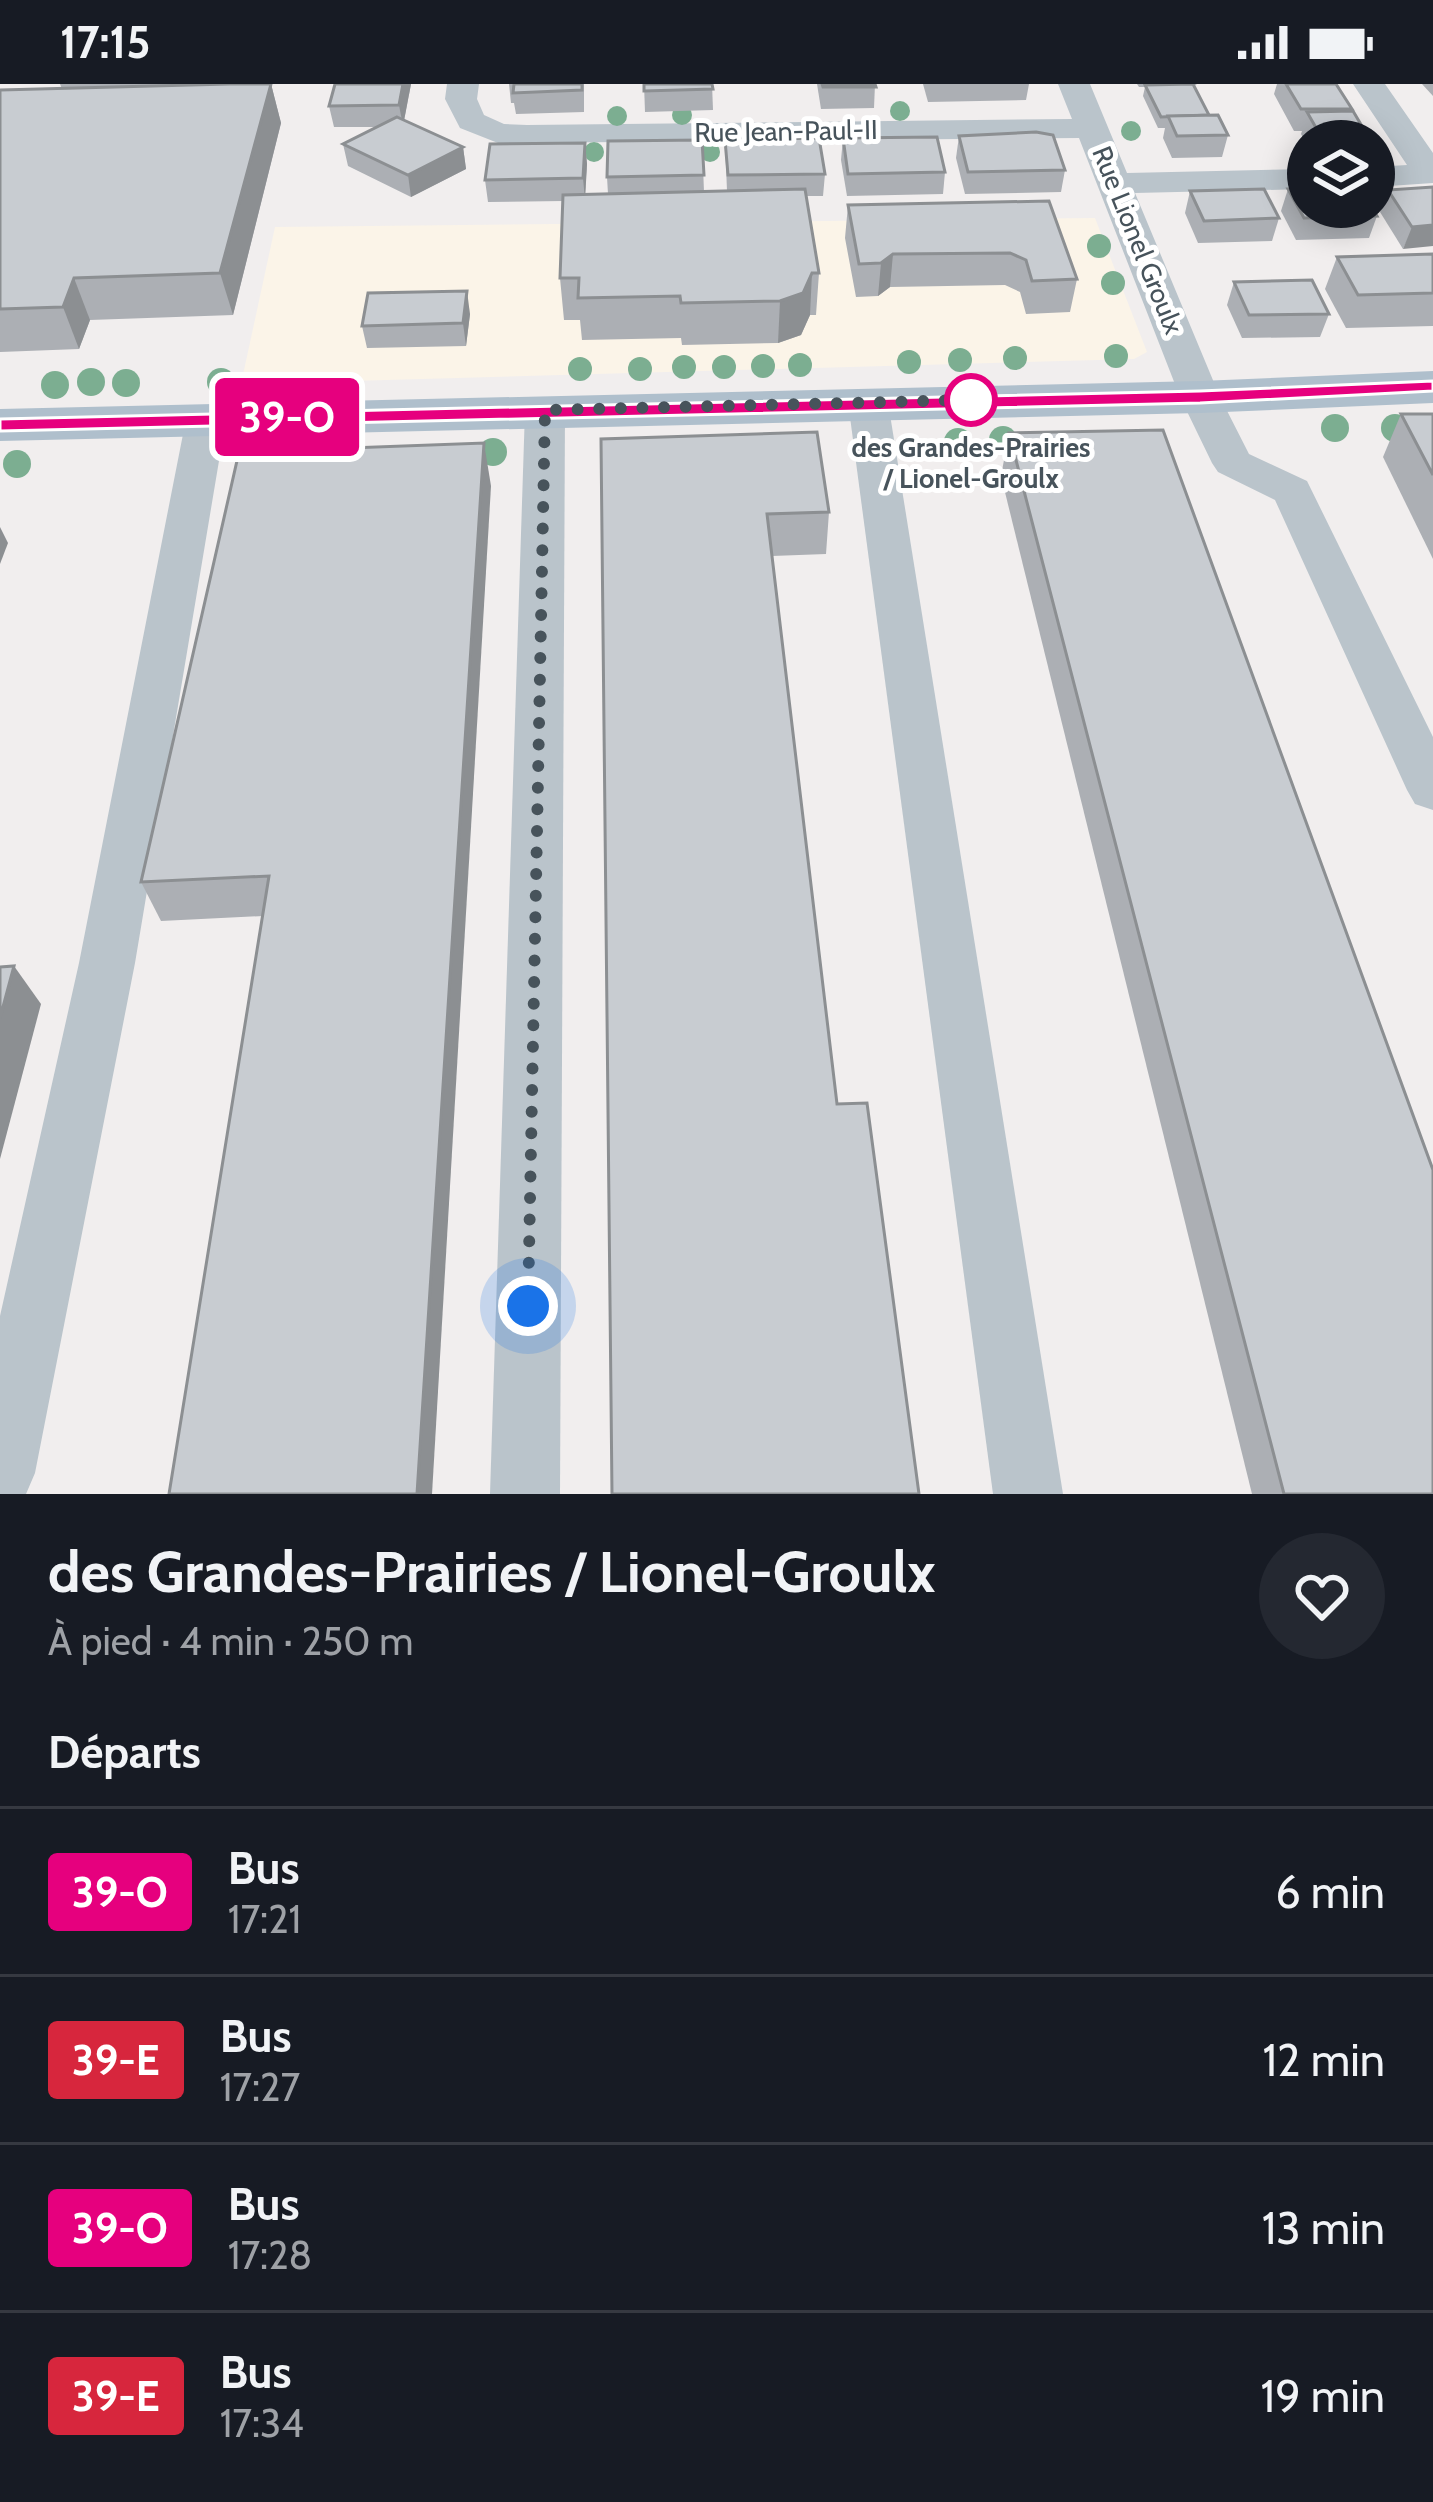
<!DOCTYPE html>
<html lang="fr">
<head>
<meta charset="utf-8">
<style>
	body { margin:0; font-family:Cabin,sans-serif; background:#242831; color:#f1f3f6; height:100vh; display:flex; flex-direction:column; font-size:45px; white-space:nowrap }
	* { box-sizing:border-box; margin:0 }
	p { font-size:39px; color:#9ea1a6 }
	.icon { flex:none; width:66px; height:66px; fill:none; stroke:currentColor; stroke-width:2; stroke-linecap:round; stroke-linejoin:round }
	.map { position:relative; height:1410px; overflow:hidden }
	.panel { display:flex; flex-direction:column; background:#171b24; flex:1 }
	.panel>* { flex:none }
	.badge { padding:0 24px; border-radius:9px; font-size:42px; line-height:78px }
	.fabs { position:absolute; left:1287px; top:36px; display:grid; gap:24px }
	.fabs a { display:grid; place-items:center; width:108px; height:108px; border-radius:50%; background:#171b24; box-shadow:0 6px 30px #0003; font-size:60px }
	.you { position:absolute; width:60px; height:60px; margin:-30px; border:9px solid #fff; border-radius:50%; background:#1a73e8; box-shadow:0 0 0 18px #1a73e833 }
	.map>.badge { position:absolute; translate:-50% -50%; box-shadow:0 0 0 6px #fff }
	h2 { padding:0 48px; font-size:45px; line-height:108px }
	.round { display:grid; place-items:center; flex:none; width:126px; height:126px; border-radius:63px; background:#242831 }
	.summary { display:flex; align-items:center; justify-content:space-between; height:204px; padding:0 48px }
	h1 { font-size:57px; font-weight:700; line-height:90px }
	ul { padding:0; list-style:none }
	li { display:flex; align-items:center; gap:36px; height:168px; padding:0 48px; border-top:3px solid #363941 }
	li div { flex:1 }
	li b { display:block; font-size:45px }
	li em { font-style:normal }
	li .badge { min-width:132px; font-weight:700; text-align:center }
	.status { display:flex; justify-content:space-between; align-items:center; height:84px; padding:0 60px; background:#171b24; direction:ltr }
	.status svg { height:33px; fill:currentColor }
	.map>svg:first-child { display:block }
	.commercial { fill:#fbf4e8 }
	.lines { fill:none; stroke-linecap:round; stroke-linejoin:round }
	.minor { fill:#bac4cb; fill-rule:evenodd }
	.major { fill:#afbfcc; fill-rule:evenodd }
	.tree { fill:#7cae91 }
	.wall { fill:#acafb4 }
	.shaded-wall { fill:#8c8f92 }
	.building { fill:#c8ccd1; stroke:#8c8f92; stroke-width:3 }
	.line { fill:#e6007e; stroke:#fff; stroke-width:3 }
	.walk { stroke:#47535b; stroke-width:12; stroke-dasharray:0 21.6 }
	.stop-dot { fill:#fff; stroke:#e6007e; stroke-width:6 }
	.labels { text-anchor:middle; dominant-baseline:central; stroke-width:10; stroke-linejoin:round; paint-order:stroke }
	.far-street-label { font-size:27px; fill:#47535b; stroke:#fff }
	.far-stop-label { font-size:27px; font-weight:bold; fill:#47535b; stroke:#fff }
</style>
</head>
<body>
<div class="status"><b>17:15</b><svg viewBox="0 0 49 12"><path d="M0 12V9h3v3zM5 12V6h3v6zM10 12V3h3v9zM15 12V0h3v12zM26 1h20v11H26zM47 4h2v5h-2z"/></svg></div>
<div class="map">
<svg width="1433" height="1410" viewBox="0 0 1433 1410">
	<rect width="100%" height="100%" fill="#f1eeee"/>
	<polygon class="commercial" points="1095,134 1147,268 1134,275 241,300 275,143"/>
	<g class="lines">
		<g class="minor">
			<polygon points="447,0 479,0 477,15 484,31 504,40 527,41 1072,35 1058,0 1090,0 1127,89 1308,85 1308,105 1135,109 1220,313 1249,370 1307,397 1433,653 1433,726 1415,720 1407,706 1275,416 1218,388 1212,379 1180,313 1079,54 498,59 460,44 445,15"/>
			<polygon points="1353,0 1385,0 1433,69 1433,99 1374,103 1374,83 1407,81"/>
			<polygon points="868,306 882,309 888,318 1063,1410 993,1410 848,318 854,309"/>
			<polygon points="545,314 559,317 565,326 560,1410 490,1410 525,326 531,317"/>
			<polygon points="206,322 220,326 226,335 135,879 35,1389 26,1410 0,1410 0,1232 79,879 186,335 192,326"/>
		</g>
		<polygon class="major" points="1433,287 1433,319 1200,329 0,357 0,325 1200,297"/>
	</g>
	<g class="tree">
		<circle cx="900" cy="27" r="10"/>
		<circle cx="682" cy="31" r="10"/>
		<circle cx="617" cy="32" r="10"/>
		<circle cx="1131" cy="47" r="10"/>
		<circle cx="594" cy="68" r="10"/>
		<circle cx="710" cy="68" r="10"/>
		<circle cx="1099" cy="162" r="12"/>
		<circle cx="1113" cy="199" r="12"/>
		<circle cx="1116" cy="272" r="12"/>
		<circle cx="1015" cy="274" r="12"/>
		<circle cx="960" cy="276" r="12"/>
		<circle cx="909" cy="278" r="12"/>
		<circle cx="800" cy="281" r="12"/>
		<circle cx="763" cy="282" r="12"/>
		<circle cx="684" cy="283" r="12"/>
		<circle cx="724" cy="283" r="12"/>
		<circle cx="580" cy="285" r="12"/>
		<circle cx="640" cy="285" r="12"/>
		<circle cx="91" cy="298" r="14"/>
		<circle cx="221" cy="298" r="14"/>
		<circle cx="126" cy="299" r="14"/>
		<circle cx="55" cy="301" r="14"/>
		<circle cx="1335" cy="344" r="14"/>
		<circle cx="1395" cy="344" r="14"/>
		<circle cx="1003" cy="356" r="14"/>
		<circle cx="958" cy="358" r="14"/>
		<circle cx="493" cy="368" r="14"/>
		<circle cx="17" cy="380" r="14"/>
	</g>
	<g class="wall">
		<polygon points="60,0 271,0 281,39 233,231 90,236 79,265 0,268 0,6 62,5"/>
		<polygon points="335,0 411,0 404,36 463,63 466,85 411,113 348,82 343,60 379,43 334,43 329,22"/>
		<polygon points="509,0 584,0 584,28 516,30 514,19 511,19"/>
		<polygon points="644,0 712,0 713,26 645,28"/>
		<polygon points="817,0 875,0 874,24 821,25"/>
		<polygon points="923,0 1029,0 1026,16 928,18"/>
		<polygon points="1137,0 1197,0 1194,2 1209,31 1228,51 1222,73 1172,74 1163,54 1165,44 1158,44 1143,12 1145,3 1139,3"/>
		<polygon points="1266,0 1336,0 1352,25 1351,27 1366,49 1363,57 1308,57 1308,63 1301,50 1302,47 1294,47 1274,10 1277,0"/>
		<polygon points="1422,0 1433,0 1433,12"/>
		<polygon points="959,52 1065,86 1061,108 965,110 956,74"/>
		<polygon points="843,54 945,88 943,110 847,112 841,76"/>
		<polygon points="702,56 704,108 727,107 725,56 825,90 823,112 806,112 819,189 816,231 810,231 801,251 778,259 682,261 681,254 582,256 580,236 564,236 560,194 563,117 488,118 485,96 585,59 587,80 585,110 608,110 607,93"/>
		<polygon points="1433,103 1403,165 1380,128 1388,106"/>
		<polygon points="1288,105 1377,132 1369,154 1296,156 1281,127"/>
		<polygon points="1190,107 1279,134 1272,157 1198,159 1185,129"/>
		<polygon points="1049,117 1077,195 1070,228 1026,230 1020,208 1005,201 890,203 878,212 856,213 845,154 848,121"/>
		<polygon points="1433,170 1433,242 1346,244 1325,205 1337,173"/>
		<polygon points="1234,198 1329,230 1320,253 1242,254 1227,221"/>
		<polygon points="470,230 466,262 367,264 362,242"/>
		<polygon points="1401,330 1433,330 1433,475 1383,373"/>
		<polygon points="1009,349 1433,1410 1252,1410 1001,392"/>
		<polygon points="601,355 829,428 826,470 772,472 837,1020"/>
		<polygon points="491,402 263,832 161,837 141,798"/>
	</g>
	<g class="shaded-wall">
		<polygon points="271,0 281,39 233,231 220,189"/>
		<polygon points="403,0 411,0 403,42 399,21"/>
		<polygon points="585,59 587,80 585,116 583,94"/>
		<polygon points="463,63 466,85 411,113 408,91"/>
		<polygon points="1433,141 1433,162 1403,165 1412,143"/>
		<polygon points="893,170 890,203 878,212 881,179"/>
		<polygon points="812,189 810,231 801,251 778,259 780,217"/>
		<polygon points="74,194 90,236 79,265 63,223"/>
		<polygon points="467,207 470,230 466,262 463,239"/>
		<polygon points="484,359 491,402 432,1410 417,1410"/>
		<polygon points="0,443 8,459 0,480"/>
		<polygon points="14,882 41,920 0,1075 0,934"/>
	</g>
	<g class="building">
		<polygon points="229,0 271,0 220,189 74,194 63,223 0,225 0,6"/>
		<polygon points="335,0 403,0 399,21 329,22"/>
		<polygon points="514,0 582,0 582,6 513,9"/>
		<polygon points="644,0 712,0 713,5 644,7"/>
		<polygon points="822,0 875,0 876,3 823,3"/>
		<polygon points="1193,0 1209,31 1161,33 1145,1"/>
		<polygon points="1286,0 1336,0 1352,25 1301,25"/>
		<polygon points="1353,27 1366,49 1319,49 1307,28"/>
		<polygon points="1218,31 1228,51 1177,52 1168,32"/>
		<polygon points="397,33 463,63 408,91 343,60"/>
		<polygon points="1036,48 1053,51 1065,86 968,88 959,52"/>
		<polygon points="937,53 945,88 848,90 843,54"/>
		<polygon points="819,54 825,90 728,91 725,56"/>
		<polygon points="702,56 704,91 607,93 608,57"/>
		<polygon points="585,59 583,94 485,96 490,60"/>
		<polygon points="1433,103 1433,141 1412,143 1388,106"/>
		<polygon points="805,105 819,189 812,189 803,209 780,217 681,219 680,212 578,214 579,194 560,194 563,111"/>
		<polygon points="1264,105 1279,134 1204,137 1190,107"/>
		<polygon points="1288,105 1308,105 1308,123 1372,123 1377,132 1304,134"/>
		<polygon points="1049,117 1077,195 1032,197 1026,176 1010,169 893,170 881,179 859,180 848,121"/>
		<polygon points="1433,170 1433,209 1358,211 1337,173"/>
		<polygon points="1312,196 1329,230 1249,231 1234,198"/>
		<polygon points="467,207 463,239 362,242 368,209"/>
		<polygon points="1401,330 1433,330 1433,391"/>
		<polygon points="1163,346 1433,1086 1433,1410 1284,1410 1009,349"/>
		<polygon points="817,348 829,428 767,430 837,1020 867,1019 919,1410 612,1410 601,355"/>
		<polygon points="484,359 417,1410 169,1410 269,792 141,798 239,368"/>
		<polygon points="14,882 0,934 0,883"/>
	</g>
	<polygon class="line" points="1433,297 1433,307 1200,319 0,347 0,335 1200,307"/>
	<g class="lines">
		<polyline class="walk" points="528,1222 545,326 971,316"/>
	</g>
	<circle class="stop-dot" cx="971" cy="316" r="24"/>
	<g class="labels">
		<g class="far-street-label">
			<text transform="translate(786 47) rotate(-1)">Rue Jean-Paul-II</text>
			<text transform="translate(1138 156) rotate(68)">Rue Lionel Groulx</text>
		</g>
		<g class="far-stop-label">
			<text x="971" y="363">des Grandes-Prairies<tspan x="971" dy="31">/ Lionel-Groulx</tspan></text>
		</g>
	</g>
</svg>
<div class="fabs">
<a><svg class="icon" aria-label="layers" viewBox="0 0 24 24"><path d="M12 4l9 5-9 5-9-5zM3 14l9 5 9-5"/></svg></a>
</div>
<div class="you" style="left:528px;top:1222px"></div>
<b class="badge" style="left:287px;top:333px;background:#e6007e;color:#fff">39-O</b>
</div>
<section class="panel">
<div class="summary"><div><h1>des Grandes-Prairies / Lionel-Groulx</h1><p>À pied · 4 min · 250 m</p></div><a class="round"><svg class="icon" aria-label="heart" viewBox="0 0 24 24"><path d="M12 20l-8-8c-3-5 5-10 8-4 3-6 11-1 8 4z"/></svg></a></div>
<h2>Départs</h2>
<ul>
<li><span class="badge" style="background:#e6007e;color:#fff">39-O</span><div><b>Bus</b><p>17:21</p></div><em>6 min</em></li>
<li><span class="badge" style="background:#d7263d;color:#fff">39-E</span><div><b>Bus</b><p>17:27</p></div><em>12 min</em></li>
<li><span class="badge" style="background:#e6007e;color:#fff">39-O</span><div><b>Bus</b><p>17:28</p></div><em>13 min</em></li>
<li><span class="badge" style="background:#d7263d;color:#fff">39-E</span><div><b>Bus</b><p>17:34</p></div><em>19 min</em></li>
</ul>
</section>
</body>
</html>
